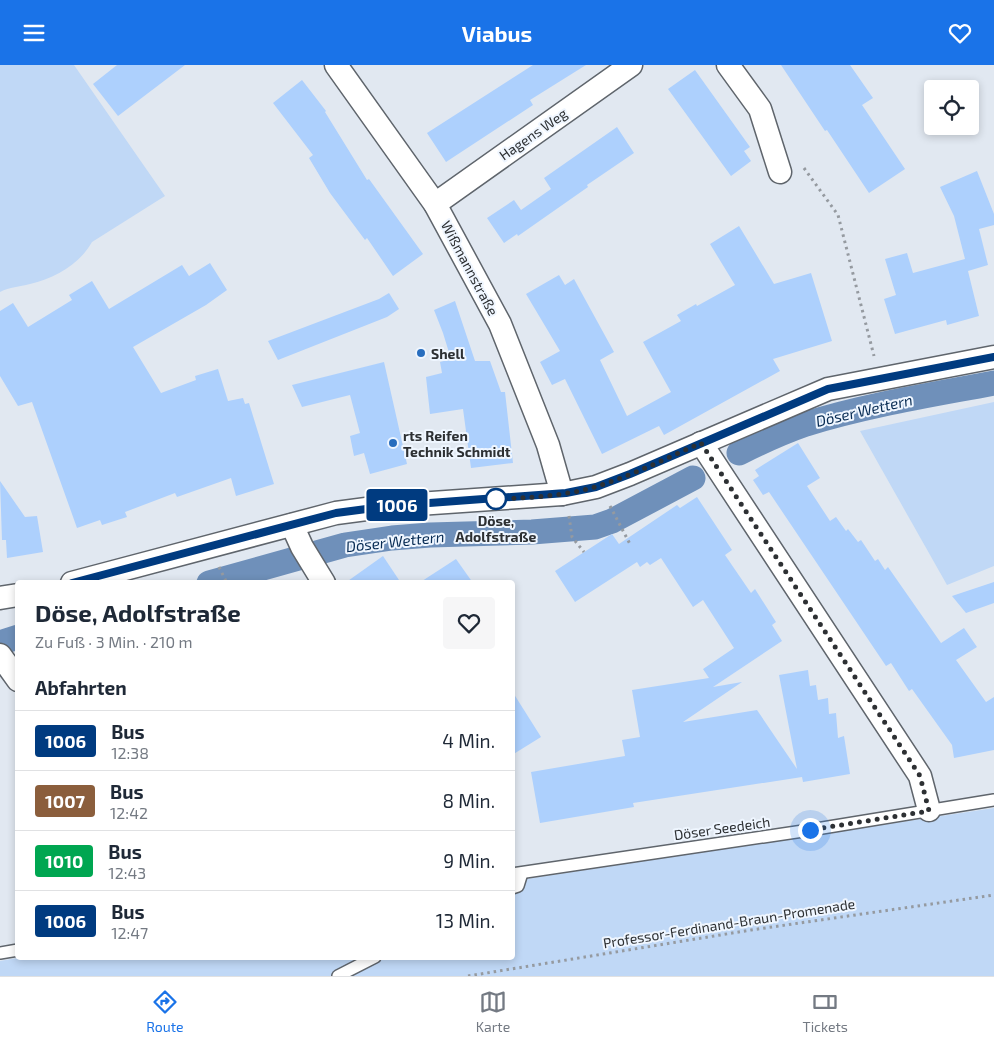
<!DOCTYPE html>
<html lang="de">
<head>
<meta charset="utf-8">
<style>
	body { margin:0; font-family:"Exo 2",sans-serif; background:#f6f6f7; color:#1f2937; height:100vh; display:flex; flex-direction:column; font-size:19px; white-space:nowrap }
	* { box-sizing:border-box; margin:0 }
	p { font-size:16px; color:#747a83 }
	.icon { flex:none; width:28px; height:28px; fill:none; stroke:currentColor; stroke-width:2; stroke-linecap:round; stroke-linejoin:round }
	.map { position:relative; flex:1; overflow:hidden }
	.sheet { position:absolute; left:15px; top:515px; width:500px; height:380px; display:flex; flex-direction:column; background:#fff; border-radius:5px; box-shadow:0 2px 8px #0003 }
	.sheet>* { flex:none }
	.badge { padding:0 10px; border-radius:4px; font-size:18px; line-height:32px }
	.buttons { position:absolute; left:924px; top:15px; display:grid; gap:10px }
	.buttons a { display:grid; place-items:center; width:55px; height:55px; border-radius:5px; background:#fff; box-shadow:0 2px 8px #0003; font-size:25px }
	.you { position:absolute; width:25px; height:25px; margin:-12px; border:4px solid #fff; border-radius:50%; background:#1a73e8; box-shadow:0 0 0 8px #1a73e833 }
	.map>.badge { position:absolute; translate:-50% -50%; box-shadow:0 0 0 2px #fff }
	h2 { padding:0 20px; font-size:19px; line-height:45px }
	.round { display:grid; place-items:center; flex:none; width:52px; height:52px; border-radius:5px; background:#f6f6f7 }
	.summary { display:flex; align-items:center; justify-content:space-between; height:85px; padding:0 20px }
	h1 { font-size:24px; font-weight:700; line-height:38px }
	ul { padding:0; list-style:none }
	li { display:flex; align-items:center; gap:15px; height:60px; padding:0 20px; border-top:1px solid #e0e1e3 }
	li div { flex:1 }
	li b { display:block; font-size:19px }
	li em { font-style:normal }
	li .badge { min-width:55px; font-weight:700; text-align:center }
	header { display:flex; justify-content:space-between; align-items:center; height:65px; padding:0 20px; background:#1a73e8; color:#fff; font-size:22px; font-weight:700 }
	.dock { display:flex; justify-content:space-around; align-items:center; height:70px; border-top:1px solid #e0e1e3; background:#fff; font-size:14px; color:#747a83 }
	.dock a { display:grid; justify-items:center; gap:2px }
	.dock .current { color:#1a73e8 }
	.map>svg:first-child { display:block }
	.green { fill:#c0d8f6 }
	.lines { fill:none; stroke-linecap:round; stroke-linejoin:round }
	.canal { stroke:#6f90ba; stroke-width:25 }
	.building { fill:#add0fd }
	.lane-casing { stroke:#5f656c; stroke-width:14 }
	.street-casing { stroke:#5f656c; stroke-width:25 }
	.path { stroke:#959aa0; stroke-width:3; stroke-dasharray:2.5 4; stroke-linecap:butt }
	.lane { stroke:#fff; stroke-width:11 }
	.street { stroke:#fff; stroke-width:22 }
	.line-casing { stroke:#fff; stroke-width:11 }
	.line { stroke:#003b80; stroke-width:8 }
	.walk { stroke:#2d3033; stroke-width:5; stroke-dasharray:0 9 }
	.poi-dot { fill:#276dbe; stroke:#eff6ff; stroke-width:2 }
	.stop-dot { fill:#fff; stroke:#003b80; stroke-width:2.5 }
	.labels { text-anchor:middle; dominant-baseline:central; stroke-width:4; stroke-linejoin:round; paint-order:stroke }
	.street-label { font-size:14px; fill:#2d3033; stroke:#eff6ff }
	.poi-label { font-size:14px; font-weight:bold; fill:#2d3033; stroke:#eff6ff; text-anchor:start }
	.stop-label { font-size:14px; font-weight:bold; fill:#2d3033; stroke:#eff6ff }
	.water-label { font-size:15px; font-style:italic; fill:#082c54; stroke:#eff6ff }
</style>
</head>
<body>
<header><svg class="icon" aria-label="menu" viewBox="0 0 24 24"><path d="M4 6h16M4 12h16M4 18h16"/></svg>Viabus<svg class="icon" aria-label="heart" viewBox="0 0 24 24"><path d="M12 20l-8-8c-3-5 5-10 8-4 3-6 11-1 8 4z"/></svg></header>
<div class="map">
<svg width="994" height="911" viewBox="0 0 994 911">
	<rect width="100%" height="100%" fill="#e1e8f1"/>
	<g class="green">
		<path d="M 0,0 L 74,0 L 165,131 L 92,177 C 79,200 55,213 30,219 C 19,222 10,222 0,227 Z"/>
		<polygon points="994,337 994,501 947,520 860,366"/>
		<polygon points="994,743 994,911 0,911 0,896 23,892 512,892 513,816"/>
	</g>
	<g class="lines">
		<g class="canal">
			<path d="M 739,388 C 761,377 783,367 806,359 C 867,340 931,330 994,318"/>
			<polyline points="209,518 345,480 392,473 430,470 532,467 595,462 612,456 693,413"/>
			<polyline points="0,578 18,572"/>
		</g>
	</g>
	<g class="building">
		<polygon points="117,0 185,0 118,51 93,19"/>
		<polygon points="533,0 586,0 530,35 533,40 446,97 427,68"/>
		<polygon points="781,0 850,0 873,33 862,40 905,104 869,128 827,65 825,66"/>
		<polygon points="695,5 750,82 744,86 751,96 731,111 668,24"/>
		<polygon points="302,15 326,46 325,47 367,115 369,114 423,189 393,211 367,173 365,175 330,128 309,93 313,90 273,38"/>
		<polygon points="617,62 634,88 587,120 588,122 518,171 517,169 504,178 487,153 514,135 521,145 551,124 544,113"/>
		<polygon points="977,106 994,149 994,160 979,164 988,200 968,206 979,251 947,260 946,255 895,269 884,234 896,230 885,194 907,188 913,208 965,194 954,151 940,122"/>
		<polygon points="739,161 774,219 811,208 832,276 773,294 780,306 664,370 659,361 602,389 565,314 552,320 540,297 560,286 526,229 559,210 565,220 574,214 614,287 600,295 627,351 671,327 643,277 681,256 677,250 696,239 697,241 735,220 710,179"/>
		<polygon points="210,198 227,225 206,240 133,282 161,328 196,315 195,311 218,304 228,336 243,333 245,339 249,338 274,419 236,431 231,413 177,432 175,428 125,447 127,452 102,460 100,455 77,463 32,337 18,341 0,311 0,246 13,238 28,262 72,235 69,230 92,216 109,244 182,200 189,211"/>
		<polygon points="389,228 399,244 387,252 278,295 268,276 379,234"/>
		<polygon points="455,236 475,296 490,296 501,327 505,327 513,398 471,403 463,344 430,349 426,312 442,308 440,297 451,294 443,268 434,245"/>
		<polygon points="384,297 407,399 370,409 364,388 354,391 350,371 360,368 350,330 302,342 292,320"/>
		<polygon points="798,378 820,413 807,421 830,456 836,452 846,466 848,464 858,477 861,475 875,496 878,494 885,505 888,502 941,578 964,563 977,582 956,595 986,637 994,632 994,685 954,693 952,680 912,624 909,626 891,598 886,601 769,427 763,430 753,415 759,411 755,405"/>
		<polygon points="0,416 25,452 37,451 43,487 7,493 6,475 2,475"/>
		<polygon points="697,432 732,485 725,490 751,528 755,524 776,557 772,560 782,576 713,622 742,617 683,657 757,645 797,704 779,610 808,605 810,621 816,620 818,635 828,633 829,649 836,648 838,673 844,671 850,709 803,717 802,712 633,738 634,742 540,758 531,707 625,691 622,675 640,672 632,625 709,613 703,604 734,583 703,535 693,542 661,493 650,500 647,497 640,502 637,497 575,537 555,506 612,469 619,479 677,440 680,443"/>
		<polygon points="383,491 401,518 345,518"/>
		<polygon points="456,494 473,518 419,518"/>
		<polygon points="994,517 994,538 966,548 952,531"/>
		<polygon points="512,626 541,672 512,690"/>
	</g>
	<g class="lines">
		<defs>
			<g id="lane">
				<polyline points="512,809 810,765 994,735"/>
				<polyline points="512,823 518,821 522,808"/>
				<polyline points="0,888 18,885"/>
				<polyline points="338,911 375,892"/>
			</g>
			<g id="street">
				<polyline points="336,0 435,139 500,259 548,380 562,429"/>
				<polyline points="728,0 760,44 780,107"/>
				<polyline points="435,139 631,0"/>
				<polyline points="701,378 920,711 929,745"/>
				<polyline points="292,460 302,482 324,518"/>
				<polyline points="72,518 336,448 389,441 562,429 596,422 630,409 828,324 994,292"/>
				<polyline points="0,533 18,530"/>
				<polyline points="0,590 18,615"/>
			</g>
		</defs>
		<use href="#lane" class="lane-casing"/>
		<use href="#street" class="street-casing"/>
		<g class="path">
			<polyline points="804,103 838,150 874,291"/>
			<polyline points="610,441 631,481"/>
			<polyline points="569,451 572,472 584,487"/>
			<polyline points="219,502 227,518"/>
			<polyline points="468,911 751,865 994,830"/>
		</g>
		<use href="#lane" class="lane"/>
		<use href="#street" class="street"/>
	</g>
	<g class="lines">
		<defs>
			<polyline id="line" points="72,518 336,448 389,441 566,428 596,422 630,409 828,324 994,292"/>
		</defs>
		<use href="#line" class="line-casing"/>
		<use href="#line" class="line"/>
		<path class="walk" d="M 496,434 C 529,433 566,431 598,421 C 633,410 667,393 701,378 L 920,711 L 929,746 L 810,765"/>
	</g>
	<g class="poi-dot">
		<circle cx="421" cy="288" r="5"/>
		<circle cx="393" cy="378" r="5"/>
	</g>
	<circle class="stop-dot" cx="496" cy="434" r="10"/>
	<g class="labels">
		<g class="street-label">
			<text transform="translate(533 69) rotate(-35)">Hagens Weg</text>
			<text transform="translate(470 203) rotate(62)">Wißmannstraße</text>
			<text transform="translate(722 763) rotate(-8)">Döser Seedeich</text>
			<text transform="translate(729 858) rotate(-9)">Professor-Ferdinand-Braun-Promenade</text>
		</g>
		<g class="poi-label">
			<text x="431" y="288">Shell</text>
			<text x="403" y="370">rts Reifen<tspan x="403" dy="16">Technik Schmidt</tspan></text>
		</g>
		<g class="stop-label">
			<text x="496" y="455">Döse,<tspan x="496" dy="16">Adolfstraße</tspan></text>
		</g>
		<g class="water-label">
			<text transform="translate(864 345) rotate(-13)">Döser Wettern</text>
			<text transform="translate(395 476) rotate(-6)">Döser Wettern</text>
		</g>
	</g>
</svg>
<div class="buttons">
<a><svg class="icon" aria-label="locate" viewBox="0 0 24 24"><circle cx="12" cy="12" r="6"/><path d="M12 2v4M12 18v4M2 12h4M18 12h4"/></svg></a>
</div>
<div class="you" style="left:810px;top:765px"></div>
<b class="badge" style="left:397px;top:440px;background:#003b80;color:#fff">1006</b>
<section class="sheet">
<div class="summary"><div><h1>Döse, Adolfstraße</h1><p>Zu Fuß · 3 Min. · 210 m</p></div><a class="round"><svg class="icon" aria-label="heart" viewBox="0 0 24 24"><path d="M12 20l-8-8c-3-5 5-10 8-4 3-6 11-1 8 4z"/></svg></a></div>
<h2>Abfahrten</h2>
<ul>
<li><span class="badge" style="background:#003b80;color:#fff">1006</span><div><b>Bus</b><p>12:38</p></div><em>4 Min.</em></li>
<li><span class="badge" style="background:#8b5e3c;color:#fff">1007</span><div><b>Bus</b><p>12:42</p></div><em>8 Min.</em></li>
<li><span class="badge" style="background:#00a651;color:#fff">1010</span><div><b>Bus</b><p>12:43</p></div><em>9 Min.</em></li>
<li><span class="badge" style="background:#003b80;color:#fff">1006</span><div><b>Bus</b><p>12:47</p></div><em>13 Min.</em></li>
</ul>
</section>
</div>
<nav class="dock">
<a class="current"><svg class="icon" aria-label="directions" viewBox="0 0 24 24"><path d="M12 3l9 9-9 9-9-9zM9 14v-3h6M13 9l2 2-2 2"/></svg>Route</a>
<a><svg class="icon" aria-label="map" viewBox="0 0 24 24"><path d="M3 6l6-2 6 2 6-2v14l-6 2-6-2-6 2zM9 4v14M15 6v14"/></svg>Karte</a>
<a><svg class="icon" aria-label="tickets" viewBox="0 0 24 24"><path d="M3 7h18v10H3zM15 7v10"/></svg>Tickets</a>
</nav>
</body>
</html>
